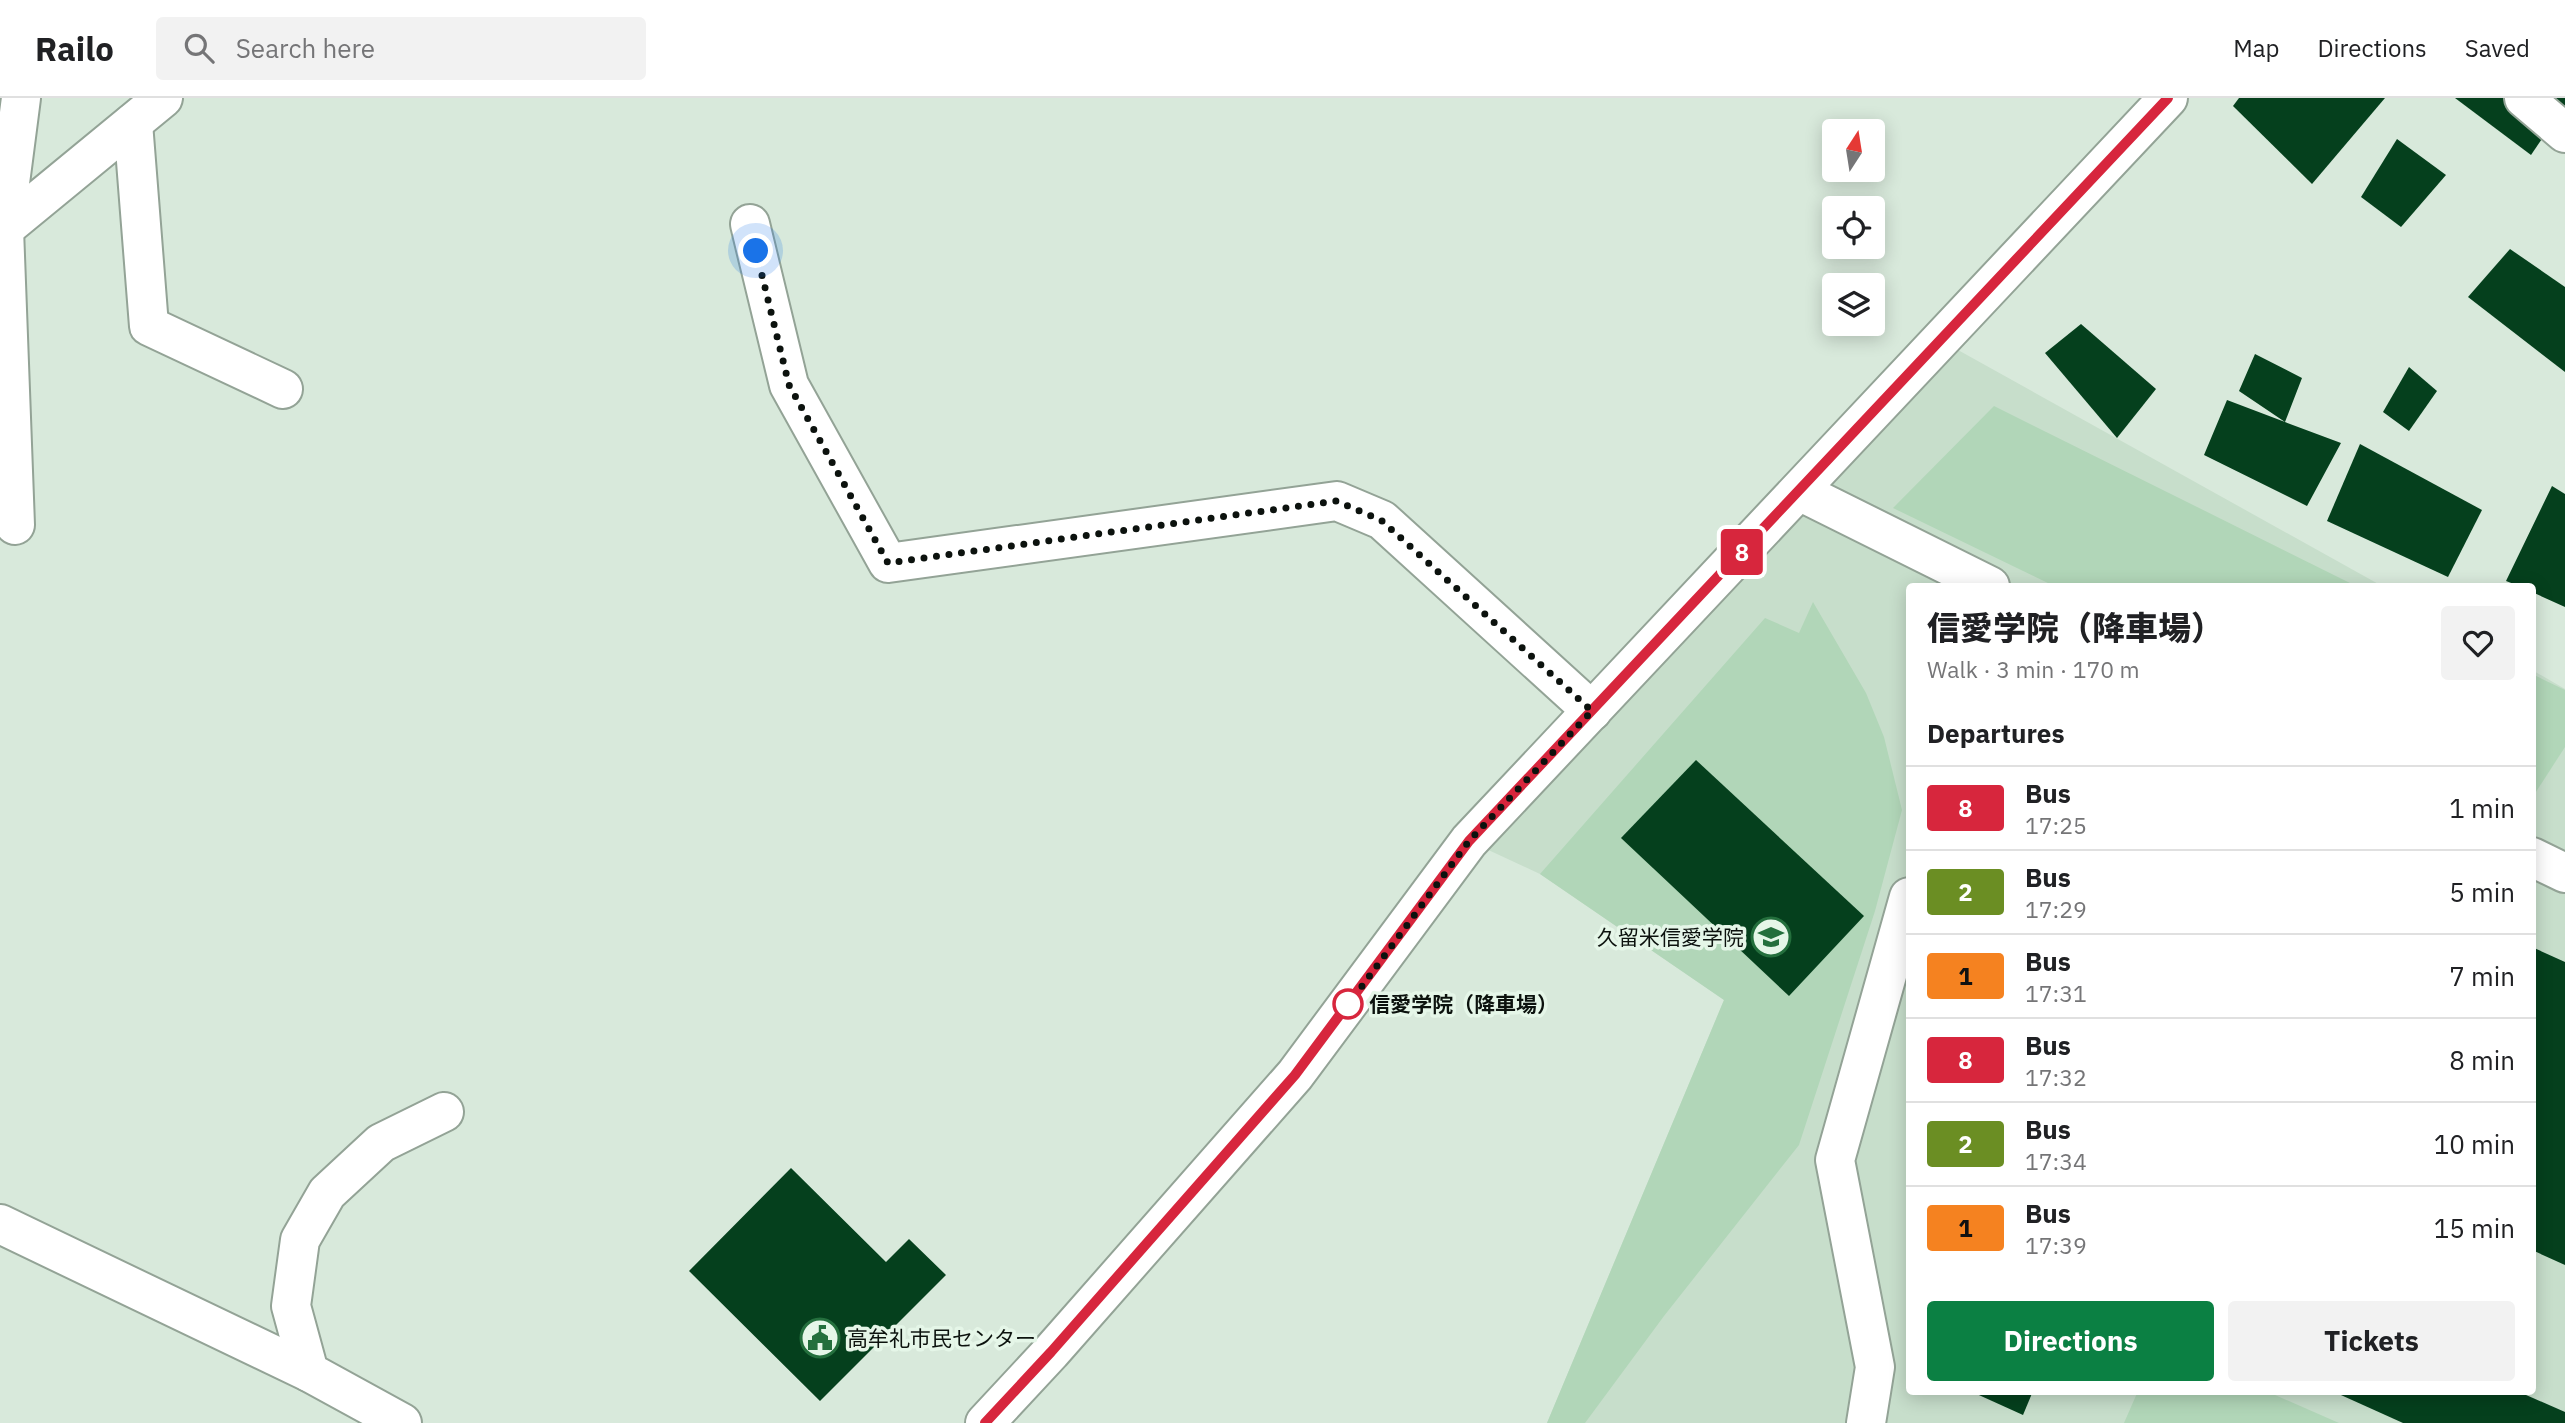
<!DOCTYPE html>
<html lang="en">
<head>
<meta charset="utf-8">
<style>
	body { margin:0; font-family:"IBM Plex Sans","Noto Sans JP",sans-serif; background:#f2f2f2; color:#202124; height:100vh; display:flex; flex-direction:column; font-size:26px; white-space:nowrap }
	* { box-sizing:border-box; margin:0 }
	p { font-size:23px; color:#757577 }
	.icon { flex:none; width:38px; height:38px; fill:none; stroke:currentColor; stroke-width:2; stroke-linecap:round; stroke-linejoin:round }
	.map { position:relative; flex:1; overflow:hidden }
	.side { position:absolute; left:1906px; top:485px; width:630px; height:812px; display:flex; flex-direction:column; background:#fff; border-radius:7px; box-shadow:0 4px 18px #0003 }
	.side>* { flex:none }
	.badge { padding:0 14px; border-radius:5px; font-size:24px; line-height:46px }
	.needle { width:46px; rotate:12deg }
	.tools { position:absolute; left:1822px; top:21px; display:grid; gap:14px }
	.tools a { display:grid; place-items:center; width:63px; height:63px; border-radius:7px; background:#fff; box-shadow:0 4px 18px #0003; font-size:35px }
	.you { position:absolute; width:35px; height:35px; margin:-18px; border:5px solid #fff; border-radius:50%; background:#1a73e8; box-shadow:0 0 0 10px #1a73e833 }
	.map>.badge { position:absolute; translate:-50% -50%; box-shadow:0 0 0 4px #fff }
	h2 { padding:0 21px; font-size:26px; line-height:63px }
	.round { display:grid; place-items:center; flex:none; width:74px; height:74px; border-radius:7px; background:#f2f2f2 }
	.overview { display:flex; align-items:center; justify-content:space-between; height:119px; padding:0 21px }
	h1 { font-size:33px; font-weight:800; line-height:52px }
	.cta { display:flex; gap:14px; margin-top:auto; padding:14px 21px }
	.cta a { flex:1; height:80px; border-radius:7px; background:#0b8043; color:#fff; font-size:28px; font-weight:800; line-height:80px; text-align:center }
	.cta a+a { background:#f2f2f2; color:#202124 }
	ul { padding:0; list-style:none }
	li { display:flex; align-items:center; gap:21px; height:84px; padding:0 21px; border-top:2px solid #e0e0e0 }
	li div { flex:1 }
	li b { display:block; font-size:26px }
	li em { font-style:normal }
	li .badge { min-width:77px; font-weight:700; text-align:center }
	header { display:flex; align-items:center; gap:42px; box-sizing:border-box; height:98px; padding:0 35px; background:#fff; border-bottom:2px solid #e0e0e0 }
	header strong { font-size:33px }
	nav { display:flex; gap:38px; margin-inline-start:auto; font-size:24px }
	.search { width:490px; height:63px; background:#f2f2f2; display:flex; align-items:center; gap:18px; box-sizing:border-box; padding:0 24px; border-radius:7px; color:#757577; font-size:26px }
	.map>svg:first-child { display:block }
	.built { fill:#c7decb }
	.green { fill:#b1d6b8 }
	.building { fill:#05401d }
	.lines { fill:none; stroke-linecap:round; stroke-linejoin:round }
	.minor-casing { stroke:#93a396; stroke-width:42 }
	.major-casing { stroke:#93a396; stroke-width:42 }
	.minor { stroke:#fff; stroke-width:38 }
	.major { stroke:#fff; stroke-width:38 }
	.line-casing { stroke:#fff; stroke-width:16 }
	.line { stroke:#d7263d; stroke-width:10 }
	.walk { stroke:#0c120e; stroke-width:7; stroke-dasharray:0 12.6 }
	.stop-dot { fill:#fff; stroke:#d7263d; stroke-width:3.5 }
	.labels { text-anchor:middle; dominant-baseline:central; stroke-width:7; stroke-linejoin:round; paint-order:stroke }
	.poi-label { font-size:21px; fill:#0c120e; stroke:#e5f6e8; text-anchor:end }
	.stop-label { font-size:21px; font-weight:bold; fill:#0c120e; stroke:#e5f6e8; text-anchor:start }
</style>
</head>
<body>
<header>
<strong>Railo</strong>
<div class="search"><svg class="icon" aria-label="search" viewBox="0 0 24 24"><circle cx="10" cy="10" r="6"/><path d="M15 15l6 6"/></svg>Search here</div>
<nav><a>Map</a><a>Directions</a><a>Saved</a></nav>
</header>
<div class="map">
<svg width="2565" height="1325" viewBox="0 0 2565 1325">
	<rect width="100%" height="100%" fill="#d8e9db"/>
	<polygon class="built" points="1940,242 2382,488 1909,488 1909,1293 2532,1293 2532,572 2565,591 2565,1325 1547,1325 1724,902 1540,776 1469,743"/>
	<g class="green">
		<polygon points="1994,308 2356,488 2054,488 1893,410"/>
		<polygon points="1813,504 1866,595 1884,639 1902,712 1875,813 1799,1047 1664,1218 1585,1325 1547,1325 1724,902 1540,776 1765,520 1799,535"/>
		<polygon points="2532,576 2565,592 2565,649 2532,700"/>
		<polygon points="2138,1293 2266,1293 2339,1325 2124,1325"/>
	</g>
	<g class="building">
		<polygon points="2239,0 2385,0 2312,86 2233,8"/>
		<polygon points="2455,0 2565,0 2565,7 2531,57"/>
		<polygon points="2397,41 2446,77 2401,129 2361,99"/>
		<polygon points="2510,151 2565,189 2565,274 2468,199"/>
		<polygon points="2081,226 2156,291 2117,340 2045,255"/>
		<polygon points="2255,256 2302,280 2285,324 2341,345 2307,408 2204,357 2227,302 2285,324 2239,293"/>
		<polygon points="2409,269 2437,293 2409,333 2383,314"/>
		<polygon points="2360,346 2482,412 2448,479 2327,423"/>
		<polygon points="2552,388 2565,396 2565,509 2532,494 2532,488 2519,488 2506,483"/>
		<polygon points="1696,662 1864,818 1789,898 1621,740"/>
		<polygon points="2532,849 2565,864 2565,1167 2532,1152"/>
		<polygon points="791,1070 886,1164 909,1141 946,1177 820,1303 689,1173"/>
		<polygon points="1970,1293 2033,1293 2023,1317"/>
		<polygon points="2332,1293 2517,1293 2565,1314 2565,1325 2403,1325"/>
	</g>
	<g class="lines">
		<defs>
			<g id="minor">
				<polyline points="2524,0 2565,35"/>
				<polyline points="133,25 149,228 283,291"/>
				<polyline points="750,126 789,287 888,465 1337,403 1382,422 1592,613"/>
				<polyline points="0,134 163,0"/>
				<polyline points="1799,393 1990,488"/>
				<polyline points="15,427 4,131 21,0"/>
				<polyline points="2532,759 2565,775"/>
				<polyline points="0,1126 309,1274"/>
				<polyline points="402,1325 309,1274 291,1208 300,1142 327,1095 381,1045 444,1014"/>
				<polyline points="1866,1325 1875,1269 1835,1062 1909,799"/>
			</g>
			<polyline id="major" points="985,1325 1051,1254 1295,977 1469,743 2168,0"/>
		</defs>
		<use href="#minor" class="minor-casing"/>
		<use href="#major" class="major-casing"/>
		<use href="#minor" class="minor"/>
		<use href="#major" class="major"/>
	</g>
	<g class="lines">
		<defs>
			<polyline id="line" points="985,1325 1051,1254 1295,977 1469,743 2168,0"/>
		</defs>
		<use href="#line" class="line-casing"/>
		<use href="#line" class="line"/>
		<polyline class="walk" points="756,153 789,287 888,465 1336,403 1381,422 1592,613 1469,743 1343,914 1348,906"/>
	</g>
	<defs>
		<symbol id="school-ring" viewBox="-11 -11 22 22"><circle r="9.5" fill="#e5f6e8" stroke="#246f3d" stroke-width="1.5"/><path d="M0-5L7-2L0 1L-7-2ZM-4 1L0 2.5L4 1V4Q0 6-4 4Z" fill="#246f3d"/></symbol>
		<symbol id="civic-ring" viewBox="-11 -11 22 22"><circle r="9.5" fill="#e5f6e8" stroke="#246f3d" stroke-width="1.5"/><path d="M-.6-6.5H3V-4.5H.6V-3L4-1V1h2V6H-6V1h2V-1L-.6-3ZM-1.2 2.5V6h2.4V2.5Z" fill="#246f3d"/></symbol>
	</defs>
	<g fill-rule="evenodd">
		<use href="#school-ring" x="1749" y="817" width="44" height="44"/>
		<use href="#civic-ring" x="798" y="1218" width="44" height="44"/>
	</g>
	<circle class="stop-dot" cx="1348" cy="906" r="14"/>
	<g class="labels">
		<g class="poi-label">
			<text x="1744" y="839">久留米信愛学院</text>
			<text x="847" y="1240" text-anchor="start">高牟礼市民センター</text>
		</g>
		<g class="stop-label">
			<text x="1369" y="906">信愛学院（降車場）</text>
		</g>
	</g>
</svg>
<div class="tools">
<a><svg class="needle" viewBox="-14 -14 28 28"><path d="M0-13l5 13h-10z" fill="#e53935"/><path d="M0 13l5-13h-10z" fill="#757577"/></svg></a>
<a><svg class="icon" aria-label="locate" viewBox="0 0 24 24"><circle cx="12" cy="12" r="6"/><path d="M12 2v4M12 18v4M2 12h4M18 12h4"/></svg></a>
<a><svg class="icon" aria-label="layers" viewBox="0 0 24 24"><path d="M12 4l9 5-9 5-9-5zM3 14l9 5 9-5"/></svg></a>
</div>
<div class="you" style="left:756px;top:153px"></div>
<b class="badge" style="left:1742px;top:454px;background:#d7263d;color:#fff">8</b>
<section class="side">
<div class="overview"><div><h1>信愛学院（降車場）</h1><p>Walk · 3 min · 170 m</p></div><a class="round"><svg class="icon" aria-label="heart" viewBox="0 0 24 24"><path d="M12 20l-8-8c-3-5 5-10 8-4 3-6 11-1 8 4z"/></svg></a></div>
<h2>Departures</h2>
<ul>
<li><span class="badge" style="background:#d7263d;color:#fff">8</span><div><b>Bus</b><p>17:25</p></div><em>1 min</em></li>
<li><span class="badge" style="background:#6b8e23;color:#fff">2</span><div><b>Bus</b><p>17:29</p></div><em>5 min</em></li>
<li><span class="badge" style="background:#f58220;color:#111">1</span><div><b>Bus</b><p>17:31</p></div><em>7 min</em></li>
<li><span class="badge" style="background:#d7263d;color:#fff">8</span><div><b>Bus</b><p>17:32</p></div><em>8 min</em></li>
<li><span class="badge" style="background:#6b8e23;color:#fff">2</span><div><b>Bus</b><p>17:34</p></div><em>10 min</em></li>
<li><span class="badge" style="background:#f58220;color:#111">1</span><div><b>Bus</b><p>17:39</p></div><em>15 min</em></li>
</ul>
<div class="cta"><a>Directions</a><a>Tickets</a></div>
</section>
</div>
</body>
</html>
